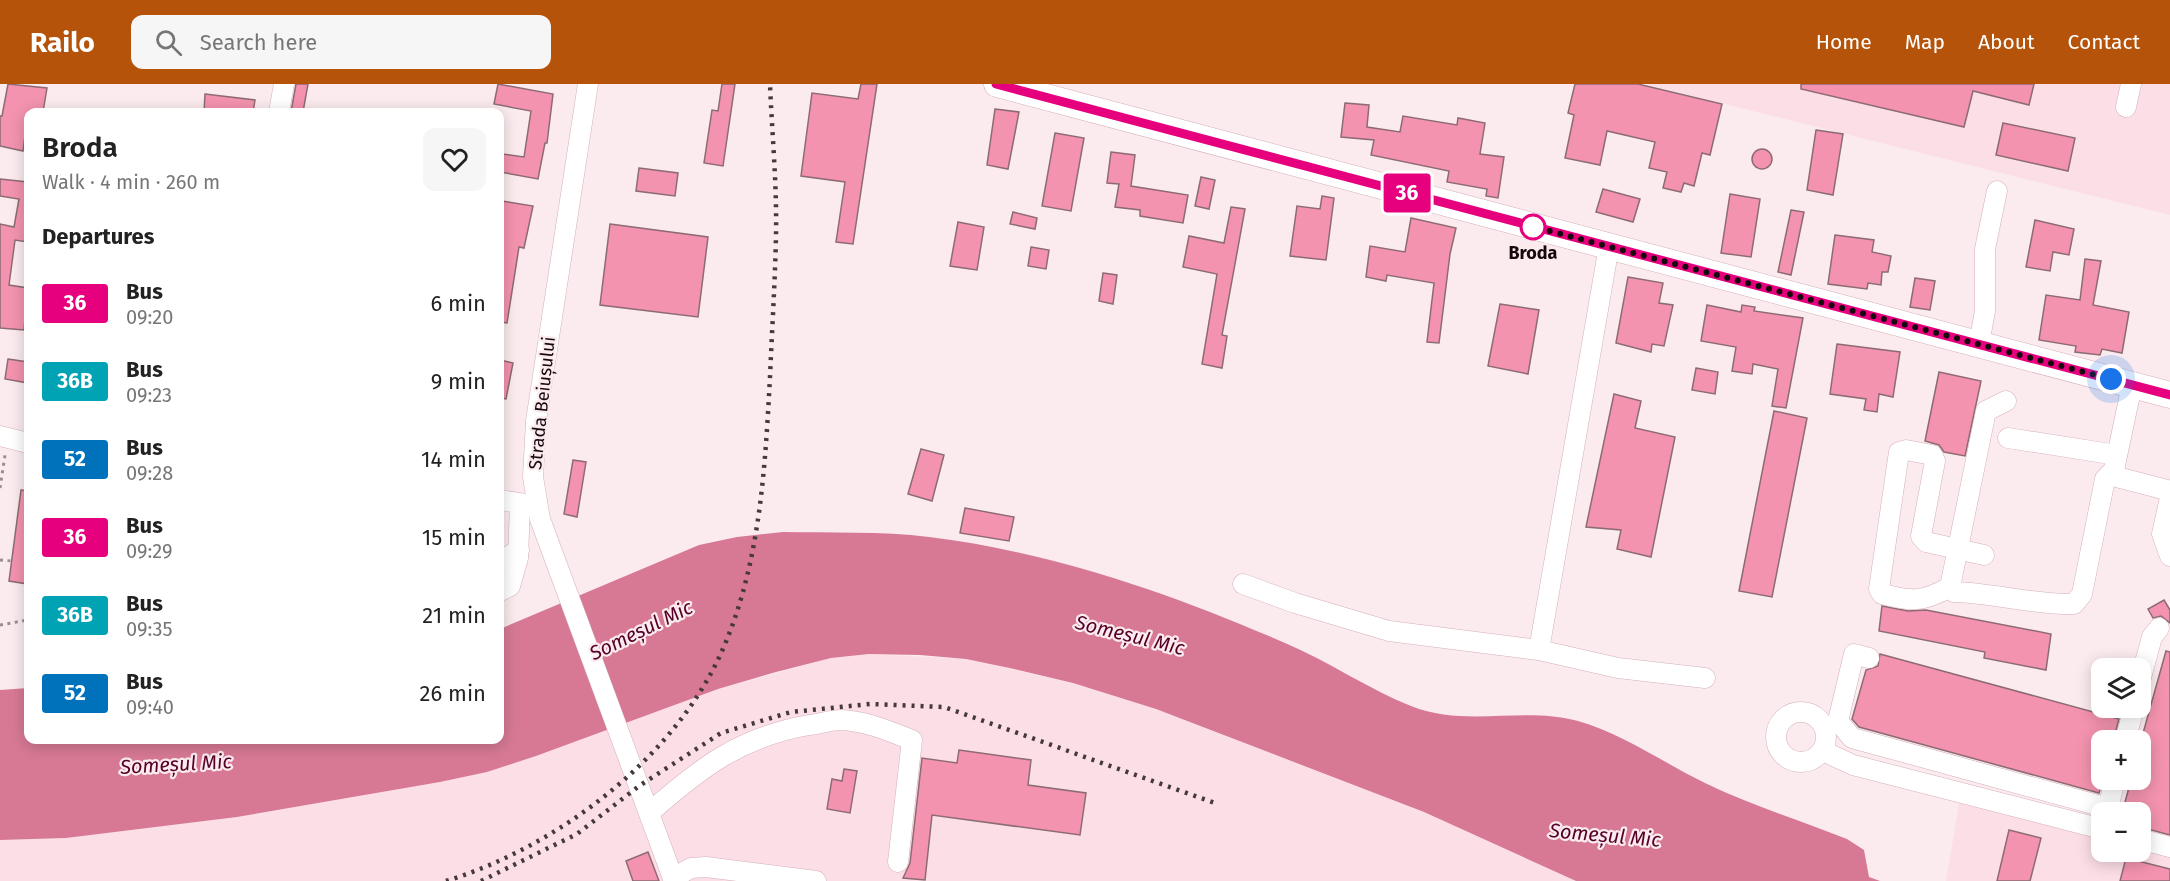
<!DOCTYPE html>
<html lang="en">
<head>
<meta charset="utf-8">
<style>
	body { margin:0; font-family:"Fira Sans",sans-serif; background:#f6f6f6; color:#222; height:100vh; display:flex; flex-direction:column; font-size:22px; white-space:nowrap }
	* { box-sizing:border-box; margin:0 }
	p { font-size:20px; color:#767676 }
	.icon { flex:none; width:33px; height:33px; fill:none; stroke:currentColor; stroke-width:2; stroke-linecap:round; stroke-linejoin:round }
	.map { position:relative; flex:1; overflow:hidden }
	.drawer { position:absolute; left:24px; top:24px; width:480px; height:636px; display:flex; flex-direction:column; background:#fff; border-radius:12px; box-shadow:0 3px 15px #0003 }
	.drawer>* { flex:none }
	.badge { padding:0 12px; border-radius:4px; font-size:21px; line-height:39px }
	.controls { position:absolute; left:2091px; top:574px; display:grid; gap:12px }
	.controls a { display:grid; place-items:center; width:60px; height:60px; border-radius:12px; background:#fff; box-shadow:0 3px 15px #0003; font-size:30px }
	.you { position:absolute; width:30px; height:30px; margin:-15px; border:4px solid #fff; border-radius:50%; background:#1a73e8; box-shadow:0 0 0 9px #1a73e833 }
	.map>.badge { position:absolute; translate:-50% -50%; box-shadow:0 0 0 3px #fff }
	h2 { padding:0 18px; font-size:22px; line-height:54px }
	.round { display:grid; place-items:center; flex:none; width:63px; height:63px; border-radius:12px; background:#f6f6f6 }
	.summary { display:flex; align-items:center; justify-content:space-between; height:102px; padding:0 18px }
	h1 { font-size:28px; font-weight:600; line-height:45px }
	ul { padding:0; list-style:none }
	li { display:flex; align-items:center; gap:18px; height:78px; padding:0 18px }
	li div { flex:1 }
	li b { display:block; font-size:22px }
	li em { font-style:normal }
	li .badge { min-width:66px; font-weight:700; text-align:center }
	header { display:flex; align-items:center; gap:36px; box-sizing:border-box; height:84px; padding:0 30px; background:#b45309; color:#fff }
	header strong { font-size:28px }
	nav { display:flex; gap:33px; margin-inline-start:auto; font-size:21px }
	.search { width:420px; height:54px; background:#f6f6f6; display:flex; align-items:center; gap:15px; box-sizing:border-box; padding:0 21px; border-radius:12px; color:#767676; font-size:22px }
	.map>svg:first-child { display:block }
	.built { fill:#fcdfe6 }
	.water { fill:#d77995 }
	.building { fill:#f493af; stroke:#8d6b74; stroke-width:1.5 }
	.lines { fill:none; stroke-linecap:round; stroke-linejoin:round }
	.minor-casing { stroke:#d5b0b9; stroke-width:21 }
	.major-casing { stroke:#d5b0b9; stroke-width:27 }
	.path { stroke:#9a8c8f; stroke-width:3; stroke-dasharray:3 4.5; stroke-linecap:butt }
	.minor { stroke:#fff; stroke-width:20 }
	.major { stroke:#fff; stroke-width:26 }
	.rail { stroke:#45393c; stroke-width:4.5; stroke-dasharray:3 6; stroke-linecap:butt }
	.line-casing { stroke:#fff; stroke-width:14 }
	.line { stroke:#e6007e; stroke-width:9 }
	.walk { stroke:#15090d; stroke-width:6; stroke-dasharray:0 10.8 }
	.stop-dot { fill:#fff; stroke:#e6007e; stroke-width:3 }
	.labels { text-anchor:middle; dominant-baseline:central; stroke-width:4.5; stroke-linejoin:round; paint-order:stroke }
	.stop-label { font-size:18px; font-weight:bold; fill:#15090d; stroke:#fbebee }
	.street-label { font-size:18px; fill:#15090d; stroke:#fbebee }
	.water-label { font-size:20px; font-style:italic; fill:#560027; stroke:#fbebee }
</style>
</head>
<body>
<header>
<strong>Railo</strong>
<div class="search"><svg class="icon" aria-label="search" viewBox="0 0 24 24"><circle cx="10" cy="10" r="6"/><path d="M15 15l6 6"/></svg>Search here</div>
<nav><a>Home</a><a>Map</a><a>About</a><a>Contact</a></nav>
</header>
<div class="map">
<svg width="2170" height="797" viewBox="0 0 2170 797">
	<rect width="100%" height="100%" fill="#fbebee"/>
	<g class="built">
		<polygon points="1644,0 2170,0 2170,131"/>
		<polygon points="869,570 966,575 1073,599 1156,625 1424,728 1576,797 0,797 0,756 66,754 237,733 440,698 487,688 536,672 718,605 831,574"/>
		<polygon points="1960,714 2101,752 2102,768 2140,768 2141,763 2170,771 2170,797 1946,797"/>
	</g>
	<path class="water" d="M 783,448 C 831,449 881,447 929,453 C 1052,468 1173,510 1285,559 C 1328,577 1368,605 1411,622 C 1466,644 1523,622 1578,637 C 1623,650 1664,679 1705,699 C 1750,721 1800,736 1847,755 L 1864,766 L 1869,793 L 1880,797 L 1576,797 L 1424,728 L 1156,625 L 1073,599 L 1014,585 L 966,575 L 920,571 L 869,570 L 831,574 L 776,588 L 718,605 L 536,672 L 487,688 L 440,698 L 237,733 L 66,754 L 0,756 L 0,606 L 28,604 L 28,656 L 500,656 L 500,545 L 699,461 L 737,453 Z"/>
	<g class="building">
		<polygon points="8,0 47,4 43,28 30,26 28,28 23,67 0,62 0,32 2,32"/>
		<polygon points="296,0 308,0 303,28 291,28"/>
		<polygon points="498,0 553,10 547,59 545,59 538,95 500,88 503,70 524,73 531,27 494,20"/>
		<polygon points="722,0 735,0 723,82 704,79 712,26 718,27"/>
		<polygon points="861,0 877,0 853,160 836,158 845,98 801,92 812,9 858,15"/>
		<polygon points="1575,0 1638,0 1722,20 1710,71 1702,69 1694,102 1684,99 1681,108 1663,104 1667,88 1649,84 1655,58 1607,47 1600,81 1565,74 1574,31 1568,29"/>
		<polygon points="1801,0 2034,0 2029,21 1973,7 1964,43 1801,5"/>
		<polygon points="205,10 255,16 253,28 204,28"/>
		<polygon points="1345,19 1369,21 1367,43 1400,48 1403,32 1457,41 1458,34 1485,39 1480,70 1504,73 1498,114 1486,112 1487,105 1447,98 1449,87 1371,71 1374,56 1341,53"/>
		<polygon points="995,25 1019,28 1008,85 987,81"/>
		<polygon points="2003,39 2075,54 2068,87 1996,71"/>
		<polygon points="1816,46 1843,50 1833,111 1807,106"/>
		<polygon points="1055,49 1084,54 1071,127 1042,122"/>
		<circle cx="1762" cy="75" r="10"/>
		<polygon points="1111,68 1135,71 1131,102 1188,111 1183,139 1140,132 1140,126 1115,123 1119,100 1107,99"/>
		<polygon points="639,84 678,89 675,112 636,107"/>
		<polygon points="1201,93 1215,96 1209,125 1195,122"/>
		<polygon points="0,95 28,98 28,158 15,156 9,201 28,204 24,246 0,244 0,140 14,143 19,115 0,112"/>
		<polygon points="1603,105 1640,115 1633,138 1596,128"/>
		<polygon points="1730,110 1760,115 1751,173 1721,169"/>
		<polygon points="1322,112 1334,114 1326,176 1290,172 1297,122 1320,125"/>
		<polygon points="502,117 533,122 524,164 519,163 507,239 500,238"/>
		<polygon points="1231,123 1245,125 1222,251 1227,252 1222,284 1202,280 1217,190 1183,183 1189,152 1224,159"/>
		<polygon points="1791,126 1804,128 1791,191 1778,188"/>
		<polygon points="1013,128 1037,134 1035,145 1010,140"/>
		<polygon points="1411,134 1456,144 1450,170 1439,259 1427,258 1434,199 1387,191 1386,197 1366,193 1370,162 1405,168"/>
		<polygon points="2035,136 2074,145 2069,171 2053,168 2050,187 2026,183"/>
		<polygon points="958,138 984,143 977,186 950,182"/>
		<polygon points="610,140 708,153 698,233 600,221"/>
		<polygon points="1835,151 1874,156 1872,168 1891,172 1888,188 1882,188 1881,201 1868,199 1867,205 1828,200"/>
		<polygon points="1031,163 1049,166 1046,185 1028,182"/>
		<polygon points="2085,175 2101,177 2093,221 2129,228 2122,269 2102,265 2100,271 2075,268 2076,262 2039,256 2046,211 2080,216"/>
		<polygon points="1103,189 1117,191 1113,220 1099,217"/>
		<polygon points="1628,193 1663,199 1659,219 1673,221 1664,262 1652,260 1651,268 1616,259"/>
		<polygon points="1915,194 1935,197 1930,226 1910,223"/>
		<polygon points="1500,220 1539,226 1528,290 1488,282"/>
		<polygon points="1707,221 1741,228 1742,221 1755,223 1754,227 1803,234 1786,324 1772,322 1778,285 1753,280 1752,290 1732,287 1736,263 1701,257"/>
		<polygon points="1837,260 1900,268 1893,313 1879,310 1877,328 1864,326 1866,315 1830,310"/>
		<polygon points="8,275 28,278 28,299 5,295"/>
		<polygon points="500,276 513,279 506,315 500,314"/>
		<polygon points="1696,284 1718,288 1715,310 1692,306"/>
		<polygon points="1939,288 1981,297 1965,372 1944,368 1939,361 1925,357"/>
		<polygon points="1614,310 1641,317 1635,344 1675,353 1651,473 1617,465 1621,446 1586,443"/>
		<polygon points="1774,327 1807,334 1772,513 1739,507"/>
		<polygon points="921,365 944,371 932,417 908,410"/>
		<polygon points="573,376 586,378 577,433 564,430"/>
		<polygon points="21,406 28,407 28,500 9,497"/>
		<polygon points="965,424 1014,433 1009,457 960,449"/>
		<polygon points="2164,516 2170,526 2170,539 2161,532 2153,534 2148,525"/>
		<polygon points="1882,522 1908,527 1926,526 2051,550 2046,586 1984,574 1985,568 1879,547"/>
		<polygon points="2166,567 2170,568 2170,751 2140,743 2140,729 2122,729 2131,696 2140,696 2140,660"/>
		<polygon points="1880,570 2119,635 2113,657 2102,657 2103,696 2099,709 1859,643 1852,635 1866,586 1878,582"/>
		<polygon points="959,666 1031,676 1028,701 1086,709 1080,751 932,731 925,796 903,794 910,779 922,674 957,679"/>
		<polygon points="844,685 857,687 850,729 827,725 832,695 842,697"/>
		<polygon points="2009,746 2041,754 2030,797 1997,797"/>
		<polygon points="648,768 659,797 633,797 626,777"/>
		<polygon points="2126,774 2170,785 2170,797 2120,797"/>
	</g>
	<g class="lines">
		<defs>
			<g id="minor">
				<polyline points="588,0 536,337 533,393 540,435 674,797"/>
				<polyline points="2126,23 2131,0"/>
				<polyline points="279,28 284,0"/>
				<polyline points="1979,260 1985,227 1985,165 1997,107"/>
				<path d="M 2006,317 L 1986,327 L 1950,503 L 1954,508 C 1995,509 2034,521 2074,520 L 2082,510 L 2105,395 L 2114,386 L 2132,301"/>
				<polyline points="0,352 28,359"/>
				<polyline points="2008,354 2117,371"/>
				<polyline points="2109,391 2167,406 2170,409"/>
				<polyline points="2170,414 2162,450 2170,472"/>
				<polyline points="500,416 532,421"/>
				<polyline points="500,477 519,466"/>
				<polyline points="1243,500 1295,519 1389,547 1539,566 1618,584 1705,594"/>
				<path d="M 1950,503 C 1923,518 1912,518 1882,510 L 1879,505 L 1899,368 L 1906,366 L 1932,371 L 1935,377 L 1921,452 L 1926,458 L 1984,471"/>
				<polyline points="500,507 510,502 518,474 520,420"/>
				<polyline points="1539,566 1609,162"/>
				<polyline points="1869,574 1854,570 1838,637 1852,654 2108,724 2115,696"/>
				<polyline points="2140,597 2152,553 2159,544"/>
				<circle cx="1801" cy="653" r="25"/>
				<polyline points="2125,657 2134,624"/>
				<polyline points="1823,667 1853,681 2102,745"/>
				<path d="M 649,729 C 700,684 740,653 809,641 C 819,640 831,636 841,636 C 866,637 889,647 912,656 L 898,778"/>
				<polyline points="2140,755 2170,763"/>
				<polyline points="673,794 691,784 706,783 816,797"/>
			</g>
			<polyline id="major" points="997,0 2170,311"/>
		</defs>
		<use href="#minor" class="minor-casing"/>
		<use href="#major" class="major-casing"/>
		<g class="path">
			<polyline points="0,404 5,371"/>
			<polyline points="0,476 12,477"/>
			<polyline points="0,541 28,536"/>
		</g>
		<use href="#minor" class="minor"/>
		<use href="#major" class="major"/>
		<g class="rail">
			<path d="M 446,797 C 557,763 674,675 722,567 C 760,481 765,386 770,293 C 772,246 775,199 776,151 C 777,101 772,50 770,0"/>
			<polyline points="481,797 577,750 639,702 721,649 791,628 870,620 944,623 1215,719"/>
		</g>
	</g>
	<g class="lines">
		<defs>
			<polyline id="line" points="996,0 2170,311"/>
		</defs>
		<use href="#line" class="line-casing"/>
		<use href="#line" class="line"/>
		<polyline class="walk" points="1533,143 1531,142 2111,295"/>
	</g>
	<circle class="stop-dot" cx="1533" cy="143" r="12"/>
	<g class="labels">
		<g class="stop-label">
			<text x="1533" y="169">Broda</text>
		</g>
		<g class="street-label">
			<text transform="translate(542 319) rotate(-84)">Strada Beiușului</text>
		</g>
		<g class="water-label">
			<text transform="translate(641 546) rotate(-26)">Someșul Mic</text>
			<text transform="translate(1130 551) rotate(14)">Someșul Mic</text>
			<text transform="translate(176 680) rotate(-3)">Someșul Mic</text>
			<text transform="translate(1605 751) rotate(5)">Someșul Mic</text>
		</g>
	</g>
</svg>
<div class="controls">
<a><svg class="icon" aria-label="layers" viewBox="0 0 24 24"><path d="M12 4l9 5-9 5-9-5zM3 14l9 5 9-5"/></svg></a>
<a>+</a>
<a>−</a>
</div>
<div class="you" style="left:2111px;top:295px"></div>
<b class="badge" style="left:1407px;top:109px;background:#e6007e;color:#fff">36</b>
<section class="drawer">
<div class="summary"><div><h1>Broda</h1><p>Walk · 4 min · 260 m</p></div><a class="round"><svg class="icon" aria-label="heart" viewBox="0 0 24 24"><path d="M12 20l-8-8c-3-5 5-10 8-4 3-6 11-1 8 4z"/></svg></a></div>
<h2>Departures</h2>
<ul>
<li><span class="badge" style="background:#e6007e;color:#fff">36</span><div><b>Bus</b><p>09:20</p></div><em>6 min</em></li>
<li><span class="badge" style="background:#00a3b4;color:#fff">36B</span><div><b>Bus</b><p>09:23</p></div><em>9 min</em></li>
<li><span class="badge" style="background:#0072bc;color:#fff">52</span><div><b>Bus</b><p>09:28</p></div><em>14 min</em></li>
<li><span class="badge" style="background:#e6007e;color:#fff">36</span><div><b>Bus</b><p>09:29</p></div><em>15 min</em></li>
<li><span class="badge" style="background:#00a3b4;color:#fff">36B</span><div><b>Bus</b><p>09:35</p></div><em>21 min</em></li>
<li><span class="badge" style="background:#0072bc;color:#fff">52</span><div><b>Bus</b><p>09:40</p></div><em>26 min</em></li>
</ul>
</section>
</div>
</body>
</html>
